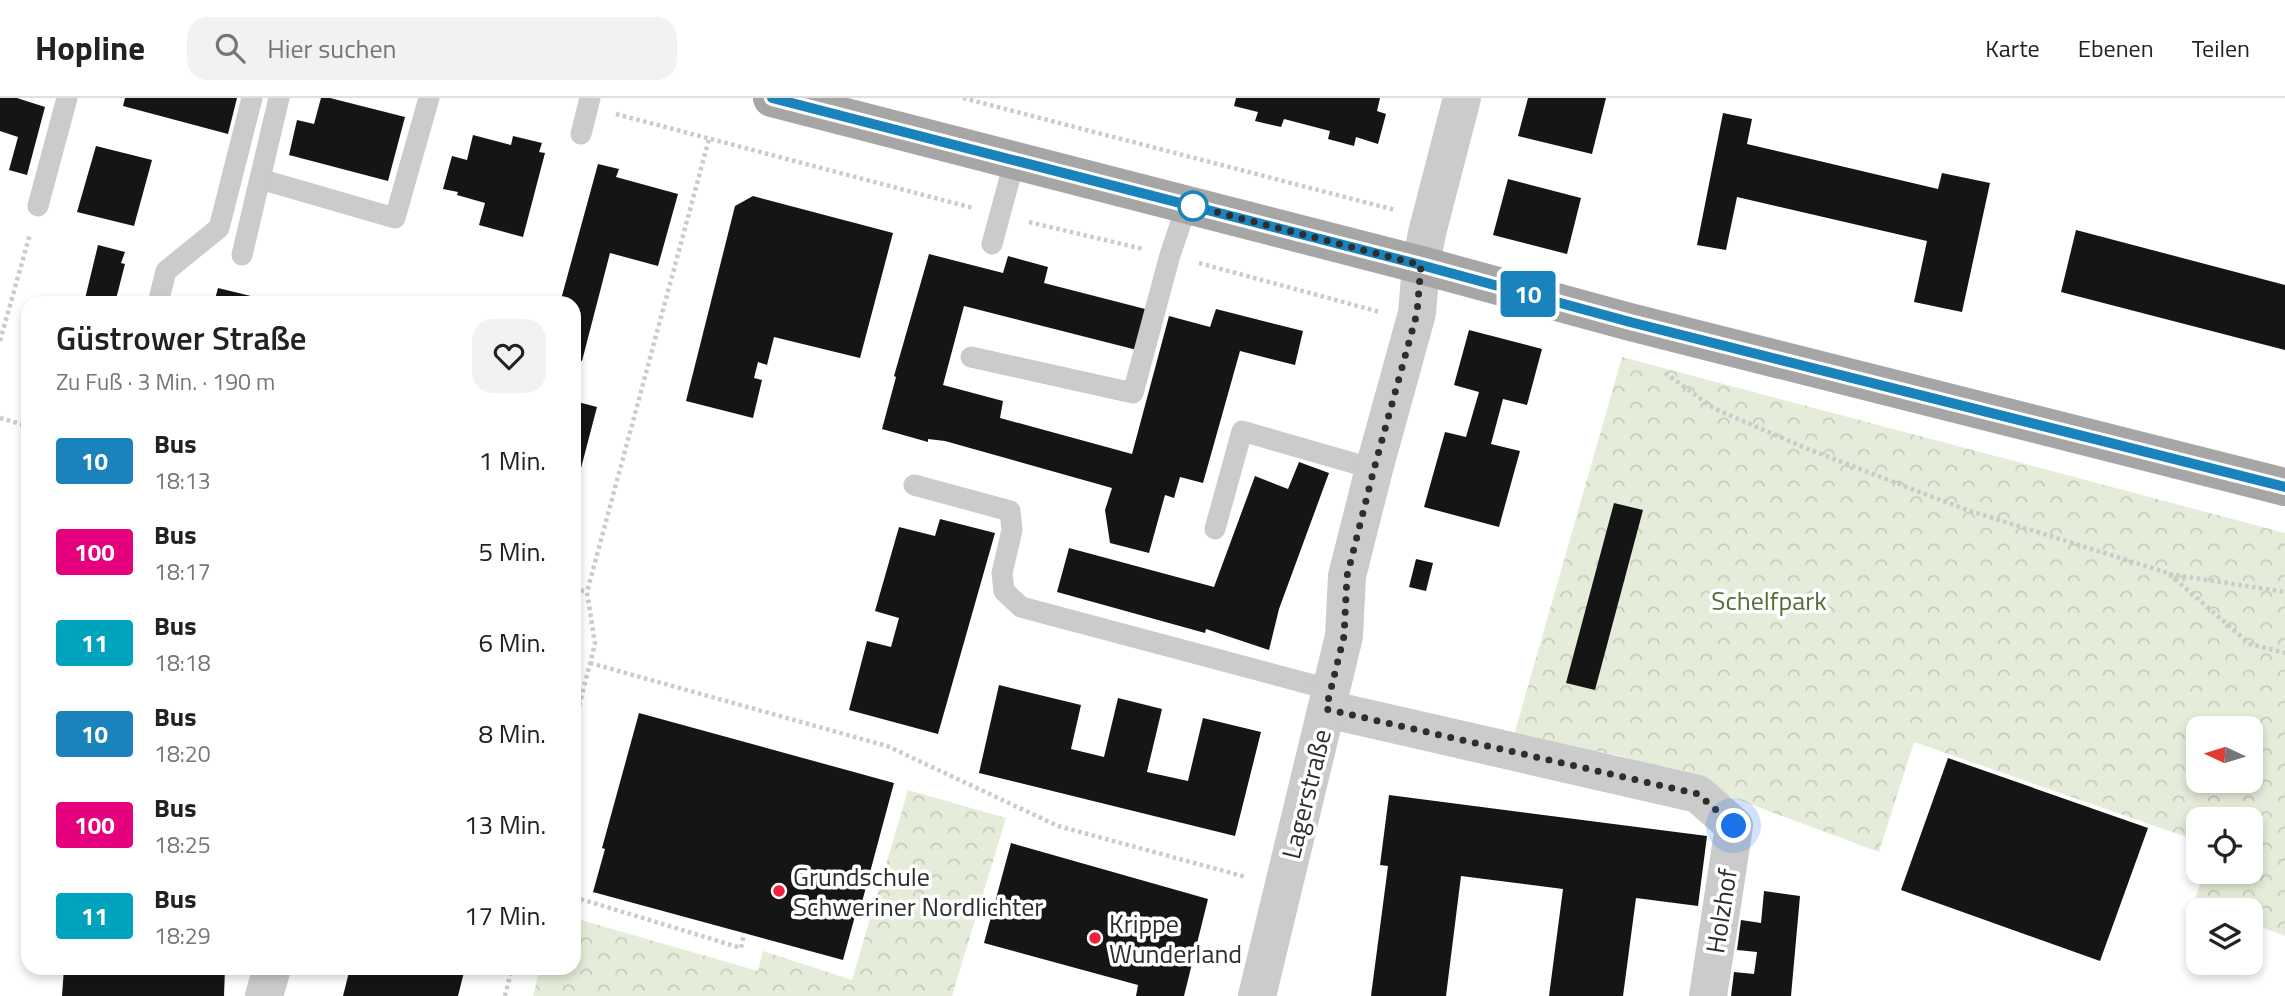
<!DOCTYPE html>
<html lang="de">
<head>
<meta charset="utf-8">
<style>
	body { margin:0; font-family:"Titillium Web",sans-serif; background:#f2f2f2; color:#222; height:100vh; display:flex; flex-direction:column; font-size:26px; white-space:nowrap }
	* { box-sizing:border-box; margin:0 }
	p { font-size:23px; color:#767676 }
	.icon { flex:none; width:38px; height:38px; fill:none; stroke:currentColor; stroke-width:2; stroke-linecap:round; stroke-linejoin:round }
	.map { position:relative; flex:1; overflow:hidden }
	.details { position:absolute; left:21px; top:198px; width:560px; height:679px; display:flex; flex-direction:column; background:#fff; border-radius:21px; box-shadow:0 4px 10px #0003 }
	.details>* { flex:none }
	.badge { padding:0 14px; border-radius:5px; font-size:24px; line-height:46px }
	.needle { width:46px; rotate:274deg }
	.buttons { position:absolute; left:2186px; top:618px; display:grid; gap:14px }
	.buttons a { display:grid; place-items:center; width:77px; height:77px; border-radius:14px; background:#fff; box-shadow:0 4px 10px #0003; font-size:35px }
	.you { position:absolute; width:35px; height:35px; margin:-18px; border:5px solid #fff; border-radius:50%; background:#1a73e8; box-shadow:0 0 0 10px #1a73e833 }
	.map>.badge { position:absolute; translate:-50% -50%; box-shadow:0 0 0 4px #fff }
	.round { display:grid; place-items:center; flex:none; width:74px; height:74px; border-radius:21px; background:#f2f2f2 }
	.overview { display:flex; align-items:center; justify-content:space-between; height:119px; padding:0 35px }
	h1 { font-size:33px; font-weight:600; line-height:52px }
	ul { padding:0; list-style:none }
	li { display:flex; align-items:center; gap:21px; height:91px; padding:0 35px }
	li div { flex:1 }
	li b { display:block; font-size:26px }
	li em { font-style:normal }
	li .badge { min-width:77px; font-weight:700; text-align:center }
	header { display:flex; align-items:center; gap:42px; box-sizing:border-box; height:98px; padding:0 35px; background:#fff; border-bottom:2px solid #e0e0e0 }
	header strong { font-size:33px }
	nav { display:flex; gap:38px; margin-inline-start:auto; font-size:24px }
	.search { width:490px; height:63px; background:#f2f2f2; display:flex; align-items:center; gap:18px; box-sizing:border-box; padding:0 24px; border-radius:21px; color:#767676; font-size:26px }
	.map>svg:first-child { display:block }
	.park { fill:url(#park-crowns); fill-rule:evenodd }
	.building { fill:#151515 }
	.lines { fill:none; stroke-linecap:round; stroke-linejoin:round }
	.path { stroke:#cbcbcb; stroke-width:4.5; stroke-dasharray:3.5 3.5; stroke-linecap:butt }
	.lane { stroke:#cbcbcb; stroke-width:21 }
	.street { stroke:#cbcbcb; stroke-width:38 }
	.primary { stroke:#a6a6a6; stroke-width:38 }
	.line-casing { stroke:#fff; stroke-width:16 }
	.line { stroke:#1b83bc; stroke-width:10 }
	.walk { stroke:#2e2e2e; stroke-width:7; stroke-dasharray:0 12.6 }
	.stop-dot { fill:#fff; stroke:#1b83bc; stroke-width:3.5 }
	.poi-dot { fill:#f61f3b; stroke:#fff; stroke-width:2.5 }
	.labels { text-anchor:middle; dominant-baseline:central; stroke-width:7; stroke-linejoin:round; paint-order:stroke }
	.park-label { font-size:26px; fill:#546e37; stroke:#fff }
	.street-label { font-size:26px; fill:#2e2e2e; stroke:#fff }
	.poi-label { font-size:26px; fill:#2e2e2e; stroke:#fff; text-anchor:start }
</style>
</head>
<body>
<header>
<strong>Hopline</strong>
<div class="search"><svg class="icon" aria-label="search" viewBox="0 0 24 24"><circle cx="10" cy="10" r="6"/><path d="M15 15l6 6"/></svg>Hier suchen</div>
<nav><a>Karte</a><a>Ebenen</a><a>Teilen</a></nav>
</header>
<div class="map">
<svg width="2285" height="898" viewBox="0 0 2285 898">
	<defs>
		<pattern id="park-crowns" width="20" height="18" patternUnits="userSpaceOnUse" patternTransform="scale(1.75)"><rect width="20" height="18" fill="#e5edda"/><path d="M2 6a3 3 0 1 1 6 0M12 15a3 3 0 1 1 6 0" fill="none" stroke="#c5ccbb"/></pattern>
	</defs>
	<rect width="100%" height="100%" fill="#fff"/>
	<g class="park">
		<path d="M 1622,259 L 2285,435 L 2285,838 L 2251,825 L 2250,812 L 2216,812 L 2194,804 L 2204,774 L 2250,774 L 2250,721 L 2198,721 L 2198,743 L 1914,644 L 1879,754 L 1621,658 L 1514,637 ZM 2198,630 L 2250,630 L 2250,682 L 2198,682 Z"/>
		<polygon points="908,692 1006,720 952,898 533,898 540,870 574,870 574,820 758,873 763,853 852,882"/>
	</g>
	<g class="building">
		<polygon points="0,0 17,0 45,9 27,77 9,72 18,39 0,33"/>
		<polygon points="125,0 237,0 228,36 123,8"/>
		<polygon points="321,0 330,0 405,19 388,83 289,57 297,22 314,26"/>
		<polygon points="1236,0 1380,0 1377,13 1386,16 1378,46 1356,39 1354,48 1328,41 1330,33 1284,21 1281,29 1255,23 1258,14 1234,8"/>
		<polygon points="1528,0 1606,0 1592,56 1518,38"/>
		<polygon points="1723,15 1752,21 1747,46 1938,91 1942,75 1990,85 1962,214 1914,204 1927,143 1737,99 1726,152 1697,147"/>
		<polygon points="473,37 511,47 513,38 542,45 539,54 545,55 523,139 479,127 485,105 457,97 458,94 443,91 452,58 467,62"/>
		<polygon points="96,48 152,62 134,128 77,114"/>
		<polygon points="598,66 619,71 616,79 678,96 658,168 610,155 582,263 574,261 574,205 560,205"/>
		<polygon points="1508,81 1581,100 1567,156 1493,137"/>
		<polygon points="753,98 893,135 860,260 774,239 767,267 758,264 754,280 762,282 753,320 686,303 735,108"/>
		<polygon points="2076,132 2285,187 2285,252 2061,194"/>
		<polygon points="98,147 125,154 121,165 125,166 115,205 84,205"/>
		<polygon points="929,156 1003,175 1008,158 1048,169 1044,185 1149,212 1137,252 964,208 943,287 1003,303 1000,320 1132,356 1169,218 1210,229 1216,211 1303,233 1295,267 1240,253 1203,385 1180,379 1174,400 1165,397 1149,455 1110,445 1105,412 1112,390 945,343 928,341 928,344 882,331 896,279 894,278"/>
		<polygon points="218,190 276,204 275,205 214,205"/>
		<polygon points="1469,232 1542,251 1527,307 1503,301 1491,346 1520,353 1499,429 1424,409 1445,334 1466,339 1479,294 1454,287"/>
		<polygon points="574,303 597,309 575,393 574,393"/>
		<polygon points="1299,364 1329,375 1279,511 1269,552 1206,531 1205,535 1057,494 1069,450 1214,489 1255,378 1288,391"/>
		<polygon points="1614,405 1643,412 1595,592 1566,585"/>
		<polygon points="940,421 995,435 938,636 849,612 867,543 891,549 899,520 875,513 899,429 935,438"/>
		<polygon points="1416,461 1433,465 1426,493 1409,489"/>
		<polygon points="999,587 1081,607 1071,651 1104,659 1118,600 1162,611 1147,674 1188,683 1203,620 1261,634 1235,738 979,675"/>
		<polygon points="639,615 894,685 858,819 855,818 843,862 593,794 605,751 602,750"/>
		<polygon points="1948,660 2148,730 2100,863 1901,792"/>
		<polygon points="1389,697 1707,738 1698,808 1636,800 1623,898 1549,898 1563,791 1461,778 1446,898 1371,898 1388,768 1380,767"/>
		<polygon points="1011,745 1208,801 1184,898 1136,898 1138,887 984,845"/>
		<polygon points="1764,793 1800,798 1791,898 1731,898 1734,874 1754,876 1757,854 1737,852 1741,822 1761,825"/>
		<polygon points="64,870 225,870 224,898 62,898"/>
		<polygon points="350,870 465,870 458,898 343,898"/>
	</g>
	<g class="lines">
		<g class="path">
			<polyline points="963,0 1395,112"/>
			<polyline points="616,16 973,110"/>
			<polyline points="1029,124 1143,151"/>
			<polyline points="1199,165 1380,214"/>
			<polyline points="0,243 30,136"/>
			<polyline points="1665,275 1715,311 1808,351 1964,411 2168,475 2250,546 2285,555"/>
			<polyline points="0,320 28,328"/>
			<polyline points="2169,476 2285,494"/>
			<polyline points="574,490 587,494"/>
			<polyline points="590,565 887,648 1058,728 1246,779"/>
			<polyline points="574,628 595,546 587,494 709,41"/>
			<polyline points="574,799 741,850 744,835"/>
			<polyline points="505,898 512,870"/>
		</g>
		<g class="lane">
			<polyline points="581,36 590,0"/>
			<polyline points="260,81 395,120 429,0"/>
			<polyline points="38,108 67,0"/>
			<polyline points="992,146 1015,61"/>
			<polyline points="242,157 279,0"/>
			<polyline points="158,205 166,173 219,130 252,0"/>
			<polyline points="971,259 1133,295 1170,157 1187,107"/>
			<polyline points="914,387 1010,413 1012,432 1002,475 1004,493 1021,509 1332,592"/>
			<polyline points="1215,431 1242,333 1374,371"/>
		</g>
		<g class="street">
			<polyline points="1327,611 1698,696 1734,728 1708,898"/>
			<polyline points="264,898 272,870"/>
			<polyline points="1257,898 1344,538 1347,478 1374,371 1417,215 1421,167 1427,135 1462,0"/>
		</g>
		<polyline class="primary" points="772,0 1421,167 1630,224 2285,389"/>
	</g>
	<g class="lines">
		<defs>
			<polyline id="line" points="772,0 1421,167 1630,224 2285,389"/>
		</defs>
		<use href="#line" class="line-casing"/>
		<use href="#line" class="line"/>
		<polyline class="walk" points="1193,108 1421,167 1417,215 1374,371 1347,478 1344,538 1326,611 1698,696 1734,728"/>
	</g>
	<circle class="stop-dot" cx="1193" cy="108" r="14"/>
	<g class="poi-dot">
		<circle cx="779" cy="793" r="7"/>
		<circle cx="1095" cy="840" r="7"/>
	</g>
	<g class="labels">
		<g class="park-label">
			<text x="1769" y="502">Schelfpark</text>
		</g>
		<g class="street-label">
			<text transform="translate(1306 696) rotate(-76)">Lagerstraße</text>
			<text transform="translate(1721 813) rotate(-81)">Holzhof</text>
		</g>
		<g class="poi-label">
			<text x="793" y="778">Grundschule<tspan x="793" dy="30">Schweriner Nordlichter</tspan></text>
			<text x="1109" y="825">Krippe<tspan x="1109" dy="30">Wunderland</tspan></text>
		</g>
	</g>
</svg>
<div class="buttons">
<a><svg class="needle" viewBox="-14 -14 28 28"><path d="M0-13l5 13h-10z" fill="#e53935"/><path d="M0 13l5-13h-10z" fill="#767676"/></svg></a>
<a><svg class="icon" aria-label="locate" viewBox="0 0 24 24"><circle cx="12" cy="12" r="6"/><path d="M12 2v4M12 18v4M2 12h4M18 12h4"/></svg></a>
<a><svg class="icon" aria-label="layers" viewBox="0 0 24 24"><path d="M12 4l9 5-9 5-9-5zM3 14l9 5 9-5"/></svg></a>
</div>
<div class="you" style="left:1734px;top:728px"></div>
<b class="badge" style="left:1528px;top:196px;background:#1b83bc;color:#fff">10</b>
<section class="details">
<div class="overview"><div><h1>Güstrower Straße</h1><p>Zu Fuß · 3 Min. · 190 m</p></div><a class="round"><svg class="icon" aria-label="heart" viewBox="0 0 24 24"><path d="M12 20l-8-8c-3-5 5-10 8-4 3-6 11-1 8 4z"/></svg></a></div>
<ul>
<li><span class="badge" style="background:#1b83bc;color:#fff">10</span><div><b>Bus</b><p>18:13</p></div><em>1 Min.</em></li>
<li><span class="badge" style="background:#e6007e;color:#fff">100</span><div><b>Bus</b><p>18:17</p></div><em>5 Min.</em></li>
<li><span class="badge" style="background:#00a3be;color:#fff">11</span><div><b>Bus</b><p>18:18</p></div><em>6 Min.</em></li>
<li><span class="badge" style="background:#1b83bc;color:#fff">10</span><div><b>Bus</b><p>18:20</p></div><em>8 Min.</em></li>
<li><span class="badge" style="background:#e6007e;color:#fff">100</span><div><b>Bus</b><p>18:25</p></div><em>13 Min.</em></li>
<li><span class="badge" style="background:#00a3be;color:#fff">11</span><div><b>Bus</b><p>18:29</p></div><em>17 Min.</em></li>
</ul>
</section>
</div>
</body>
</html>
